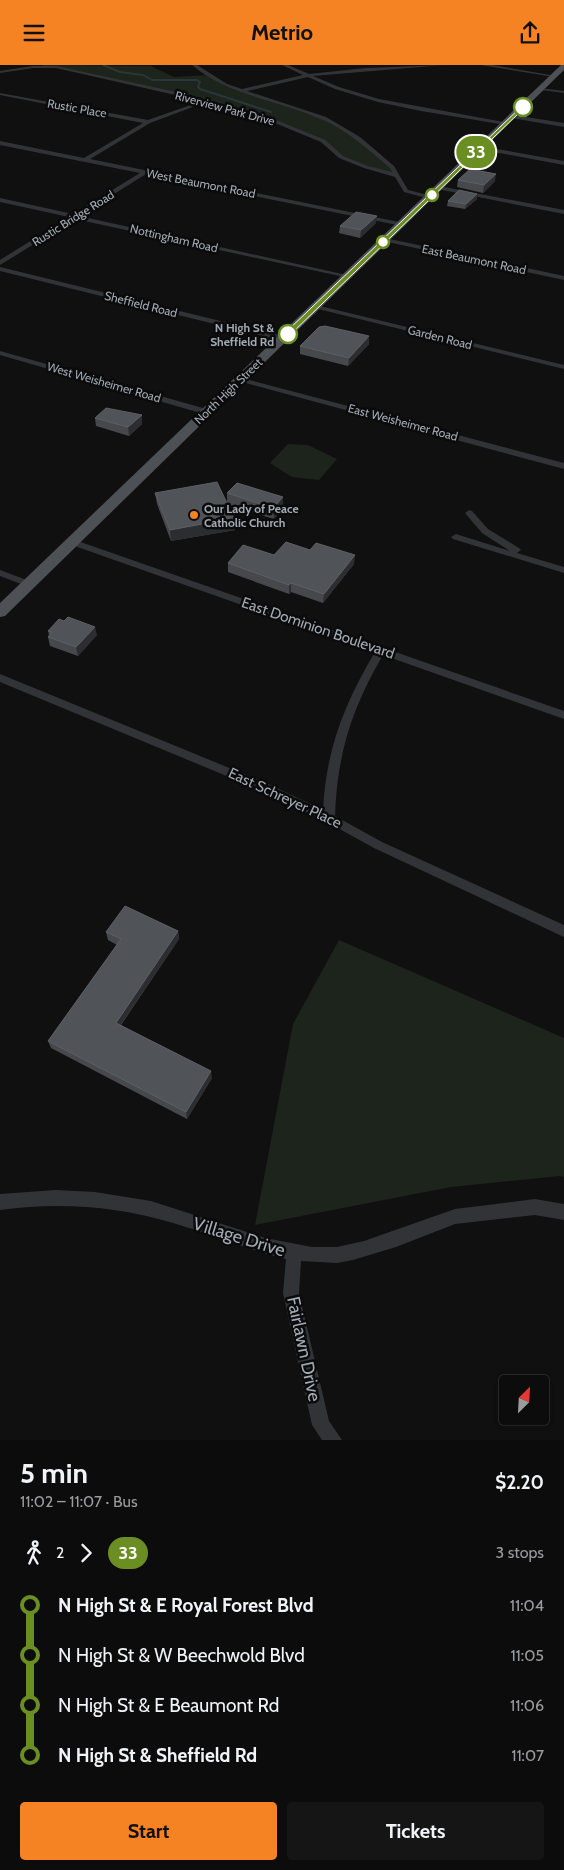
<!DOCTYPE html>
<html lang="en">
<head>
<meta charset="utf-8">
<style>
	body { margin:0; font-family:Cabin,sans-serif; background:#151516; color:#f1f3f6; height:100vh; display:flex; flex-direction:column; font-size:19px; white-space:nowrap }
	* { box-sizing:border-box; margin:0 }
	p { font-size:16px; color:#9a9b9d }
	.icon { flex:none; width:28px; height:28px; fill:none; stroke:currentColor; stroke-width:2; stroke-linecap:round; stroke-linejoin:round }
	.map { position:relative; height:1375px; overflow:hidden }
	.panel { display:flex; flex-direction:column; background:#0c0c0d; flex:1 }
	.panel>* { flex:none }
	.badge { padding:0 10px; border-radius:16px; font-size:18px; line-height:32px }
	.needle { width:32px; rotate:24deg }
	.fabs { position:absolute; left:499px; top:1310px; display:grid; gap:10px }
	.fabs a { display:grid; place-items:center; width:50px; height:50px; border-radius:5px; background:#0c0c0d; box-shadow:0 1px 4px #0004,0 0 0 1px #2c2c2e; font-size:25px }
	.map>.badge { position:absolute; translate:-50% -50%; box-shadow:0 0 0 2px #fff }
	.legs { display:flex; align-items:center; gap:8px; height:55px; padding:0 20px; font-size:16px }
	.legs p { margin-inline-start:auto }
	.headline { display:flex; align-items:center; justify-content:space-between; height:85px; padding:0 20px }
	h1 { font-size:28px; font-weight:700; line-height:38px }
	.primary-button { display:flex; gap:10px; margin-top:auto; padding:10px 20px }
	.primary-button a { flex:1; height:58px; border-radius:5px; background:#f58324; color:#111; font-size:20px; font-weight:700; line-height:58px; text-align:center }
	.primary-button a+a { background:#151516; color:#f1f3f6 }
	ul { padding:0 20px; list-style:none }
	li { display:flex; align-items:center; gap:18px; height:50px; font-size:19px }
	li i { display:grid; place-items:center; width:8px; height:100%; margin:0 6px; background:currentColor }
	li i::after { content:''; width:12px; height:12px; margin:-6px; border:4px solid; border-radius:50%; background:#0c0c0d }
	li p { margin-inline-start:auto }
	li:first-child i { background:linear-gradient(#0000 50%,currentColor 0) }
	li:last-child i { background:linear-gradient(currentColor 50%,#0000 0) }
	header { display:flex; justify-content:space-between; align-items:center; height:65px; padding:0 20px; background:#f58324; color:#111; font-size:22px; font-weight:700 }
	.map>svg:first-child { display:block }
	.green { fill:#1d241c }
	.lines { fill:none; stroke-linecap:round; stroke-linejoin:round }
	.stream { stroke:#29363a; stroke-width:2 }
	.street { fill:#313336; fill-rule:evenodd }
	.primary { fill:#4d5055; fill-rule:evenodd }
	.wall { fill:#46484c }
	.shaded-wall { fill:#2c2d30 }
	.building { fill:#505357; stroke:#5c6065 }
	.line-1 { fill:#6b8e23; stroke:#fff }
	.stop-1-dot { fill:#fff; stroke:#6b8e23; stroke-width:2.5 }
	.poi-dot { fill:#f58324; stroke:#0b0b0c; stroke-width:2 }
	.labels { text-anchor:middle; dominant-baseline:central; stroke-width:5; stroke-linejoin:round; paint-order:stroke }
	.far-street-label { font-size:12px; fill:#a1aab3; stroke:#0b0b0c }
	.far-stop-label { font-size:12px; font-weight:bold; fill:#a1aab3; stroke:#0b0b0c; text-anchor:end }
	.far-poi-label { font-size:12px; font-weight:bold; fill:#a1aab3; stroke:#0b0b0c; text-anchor:start }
	.street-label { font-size:15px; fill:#a1aab3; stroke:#0b0b0c }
	.near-street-label { font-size:18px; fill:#a1aab3; stroke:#0b0b0c }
</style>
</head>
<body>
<header><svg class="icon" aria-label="menu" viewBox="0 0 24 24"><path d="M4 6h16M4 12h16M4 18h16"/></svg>Metrio<svg class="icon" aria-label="share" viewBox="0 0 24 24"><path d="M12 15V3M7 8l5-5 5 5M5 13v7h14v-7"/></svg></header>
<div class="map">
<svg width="564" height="1375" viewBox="0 0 564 1375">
	<rect width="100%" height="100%" fill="#101011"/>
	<g class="green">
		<polygon points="43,0 151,1 174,12 209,10 241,26 324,53 358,73 392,102 395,110 341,92 323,76 300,65 229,42 56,2 42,2"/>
		<polygon points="288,379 308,380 337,394 319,415 292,412 270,398"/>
		<polygon points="339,875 564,973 564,1112 559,1111 451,1122 255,1160 293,959"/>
	</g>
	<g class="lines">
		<polyline class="stream" points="103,0 120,7 143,10 152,15 197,15 200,17 198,22 200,24 271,47"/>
		<g class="street">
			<path d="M 192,0 L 197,0 L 227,19 L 242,24 L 303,10 L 282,0 L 288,0 L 309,9 L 366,3 L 444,0 L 313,11 L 339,22 L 379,34 L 509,58 L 506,60 L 421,46 L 378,37 L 335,24 L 308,12 L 247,26 L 326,52 L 360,72 L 394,101 L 408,125 L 432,131 L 433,132 L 430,134 L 404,127 L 395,112 L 364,103 L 339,93 L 321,77 L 265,54 L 206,37 L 150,58 L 90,94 L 404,158 L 405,159 L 402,161 L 146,109 L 79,151 L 347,210 L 350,212 L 349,213 L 75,154 L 0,200 L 0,195 L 69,152 L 0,137 L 0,133 L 73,149 L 140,108 L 0,80 L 0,76 L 84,93 L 143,58 L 0,30 L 0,28 L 148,55 L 202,36 L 56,3 L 33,3 L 0,8 L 0,6 L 33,1 L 56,1 L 209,34 L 269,52 L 325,75 L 343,91 L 368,101 L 392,107 L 390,103 C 369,85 347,65 321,54 C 278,35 229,31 192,0 Z"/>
			<polygon points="481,0 492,0 556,11 554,12"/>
			<polygon points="539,23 564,26 564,28 541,25"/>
			<polygon points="513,50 564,58 564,62 511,53"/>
			<polygon points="480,81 564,96 564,100 478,84"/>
			<polygon points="439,121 564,145 564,149 437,124 437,122"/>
			<polygon points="385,173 564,211 564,215 383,176 383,174"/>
			<polygon points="0,202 286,272 287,274 283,276 0,206"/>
			<polygon points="316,240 564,300 564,304 314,243 314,241"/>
			<polygon points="0,286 210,345 211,347 204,349 0,290"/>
			<polygon points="238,312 564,398 564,404 238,316"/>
			<polygon points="469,445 472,446 488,464 519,483 521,485 517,488 564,502 564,508 453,474 451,472 456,469 510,486 482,468 465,448"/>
			<path d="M 72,474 L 564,646 L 564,654 L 383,590 C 352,643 337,689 335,751 L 382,777 L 564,860 L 564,872 L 374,783 L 325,756 L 258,724 L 0,617 L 0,609 L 266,718 L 323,745 C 326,685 344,639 375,587 L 69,479 L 69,475 Z"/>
			<polygon points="0,505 32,517 34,519 29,522 0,511"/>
			<path d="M 56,1125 L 95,1127 L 151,1136 L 265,1173 L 312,1182 L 337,1182 L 364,1176 L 455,1144 L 535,1134 L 564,1139 L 564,1155 L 535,1150 L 455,1159 L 396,1182 L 353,1195 L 337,1198 L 301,1196 L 299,1228 L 329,1356 L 342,1375 L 322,1375 L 312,1360 L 283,1228 L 286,1194 C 247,1185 211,1169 173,1158 C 116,1141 59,1137 0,1145 L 0,1129 Z"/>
		</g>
		<polygon class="primary" points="561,0 564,0 564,5 5,551 0,552 0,538"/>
	</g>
	<g class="wall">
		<polygon points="458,115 495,116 483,128 457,122"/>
		<polygon points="477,129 477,134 465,144 447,141 448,136"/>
		<polygon points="376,158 360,173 339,168 340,161"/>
		<polygon points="369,271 369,279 348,301 300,289 300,281"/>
		<polygon points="95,353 142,359 129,371 96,361"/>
		<polygon points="155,428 227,438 227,428 283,432 283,443 274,454 228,440 234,453 235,465 171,476 157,439"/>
		<polygon points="274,490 354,499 323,538 291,527 289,529 228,507 228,498"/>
		<polygon points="48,566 97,570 78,591 50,581 48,572 49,570"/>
		<polygon points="178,866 179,874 121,960 212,1013 187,1054 51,983 48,976 117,880 108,875 106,867"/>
	</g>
	<g class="shaded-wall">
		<polygon points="496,109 495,116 483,128 484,120"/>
		<polygon points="477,129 477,134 465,144 466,139"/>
		<polygon points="377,151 376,158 360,173 361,165"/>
		<polygon points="369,271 369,279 348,301 349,293"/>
		<polygon points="142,350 142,359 129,371 128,362"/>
		<polygon points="283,432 283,443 274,454 273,443"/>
		<polygon points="234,453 235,465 171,476 170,465"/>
		<polygon points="355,490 354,499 323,538 324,529"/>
		<polygon points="291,518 291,527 289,529 289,520"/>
		<polygon points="95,562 97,570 78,591 76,582"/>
		<polygon points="178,866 179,874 117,965 116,958"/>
		<polygon points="211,1006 212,1013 187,1054 186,1047"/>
	</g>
	<g class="building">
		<polygon points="470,104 496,109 484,120 458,115"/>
		<polygon points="459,125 477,129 466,139 448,136"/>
		<polygon points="356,147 377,151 361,165 340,161"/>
		<polygon points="325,261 369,271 349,293 300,281 319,262"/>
		<polygon points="106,343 142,350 128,362 95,353"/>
		<polygon points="217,417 234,453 170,465 155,428"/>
		<polygon points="237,418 283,432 273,443 227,428"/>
		<polygon points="286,477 310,485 316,478 355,490 324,529 291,518 289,520 228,498 243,480 274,490"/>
		<polygon points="68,552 95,562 76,582 48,572 52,567 48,566 59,554 64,556"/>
		<polygon points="125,841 178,866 116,958 211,1006 186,1047 48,976 121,874 106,867"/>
	</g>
	<polygon class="line-1" points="523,40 524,43 290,270 286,270 286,267"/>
	<g class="stop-1-dot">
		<circle cx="523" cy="42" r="9"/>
		<circle cx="432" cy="130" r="6"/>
		<circle cx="383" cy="177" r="6"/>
		<circle cx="288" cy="269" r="9"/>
	</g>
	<circle class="poi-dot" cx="194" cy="450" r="5"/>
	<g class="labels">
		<g class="far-street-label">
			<text transform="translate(77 43) rotate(10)">Rustic Place</text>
			<text transform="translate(225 43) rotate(15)">Riverview Park Drive</text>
			<text transform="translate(201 118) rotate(11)">West Beaumont Road</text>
			<text transform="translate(73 153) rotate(-32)">Rustic Bridge Road</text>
			<text transform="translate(174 173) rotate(13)">Nottingham Road</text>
			<text transform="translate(474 194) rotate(12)">East Beaumont Road</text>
			<text transform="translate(141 239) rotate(14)">Sheffield Road</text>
			<text transform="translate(440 272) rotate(14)">Garden Road</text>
			<text transform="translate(104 317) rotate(16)">West Weisheimer Road</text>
			<text transform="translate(228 326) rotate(-44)">North High Street</text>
			<text transform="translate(403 357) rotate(15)">East Weisheimer Road</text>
		</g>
		<g class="far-stop-label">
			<text x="274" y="262">N High St &amp;<tspan x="274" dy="14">Sheffield Rd</tspan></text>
		</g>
		<g class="far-poi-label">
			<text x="204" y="443">Our Lady of Peace<tspan x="204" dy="14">Catholic Church</tspan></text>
		</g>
		<g class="street-label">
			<text transform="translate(318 563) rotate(19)">East Dominion Boulevard</text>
			<text transform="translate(285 733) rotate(25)">East Schreyer Place</text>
		</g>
		<g class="near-street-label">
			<text transform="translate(239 1172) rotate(17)">Village Drive</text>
			<text transform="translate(304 1284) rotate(78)">Fairlawn Drive</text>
		</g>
	</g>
</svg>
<div class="fabs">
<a><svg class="needle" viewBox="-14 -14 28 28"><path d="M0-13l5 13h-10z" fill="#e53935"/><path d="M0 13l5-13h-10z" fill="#9a9b9d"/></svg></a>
</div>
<b class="badge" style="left:476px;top:87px;background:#6b8e23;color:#fff">33</b>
</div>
<section class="panel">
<div class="headline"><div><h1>5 min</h1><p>11:02 – 11:07 · Bus</p></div><b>$2.20</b></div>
<div class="legs"><svg class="icon" aria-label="walk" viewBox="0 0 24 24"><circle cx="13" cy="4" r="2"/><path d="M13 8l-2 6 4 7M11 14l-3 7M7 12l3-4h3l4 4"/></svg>2<svg class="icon" aria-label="forward" viewBox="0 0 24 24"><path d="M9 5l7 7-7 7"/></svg><b class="badge" style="background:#6b8e23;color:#fff">33</b><p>3 stops</p></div>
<ul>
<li><i style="color:#6b8e23"></i><b>N High St &amp; E Royal Forest Blvd</b><p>11:04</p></li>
<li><i style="color:#6b8e23"></i><span>N High St &amp; W Beechwold Blvd</span><p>11:05</p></li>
<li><i style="color:#6b8e23"></i><span>N High St &amp; E Beaumont Rd</span><p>11:06</p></li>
<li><i style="color:#6b8e23"></i><b>N High St &amp; Sheffield Rd</b><p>11:07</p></li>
</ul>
<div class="primary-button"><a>Start</a><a>Tickets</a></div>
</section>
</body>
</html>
